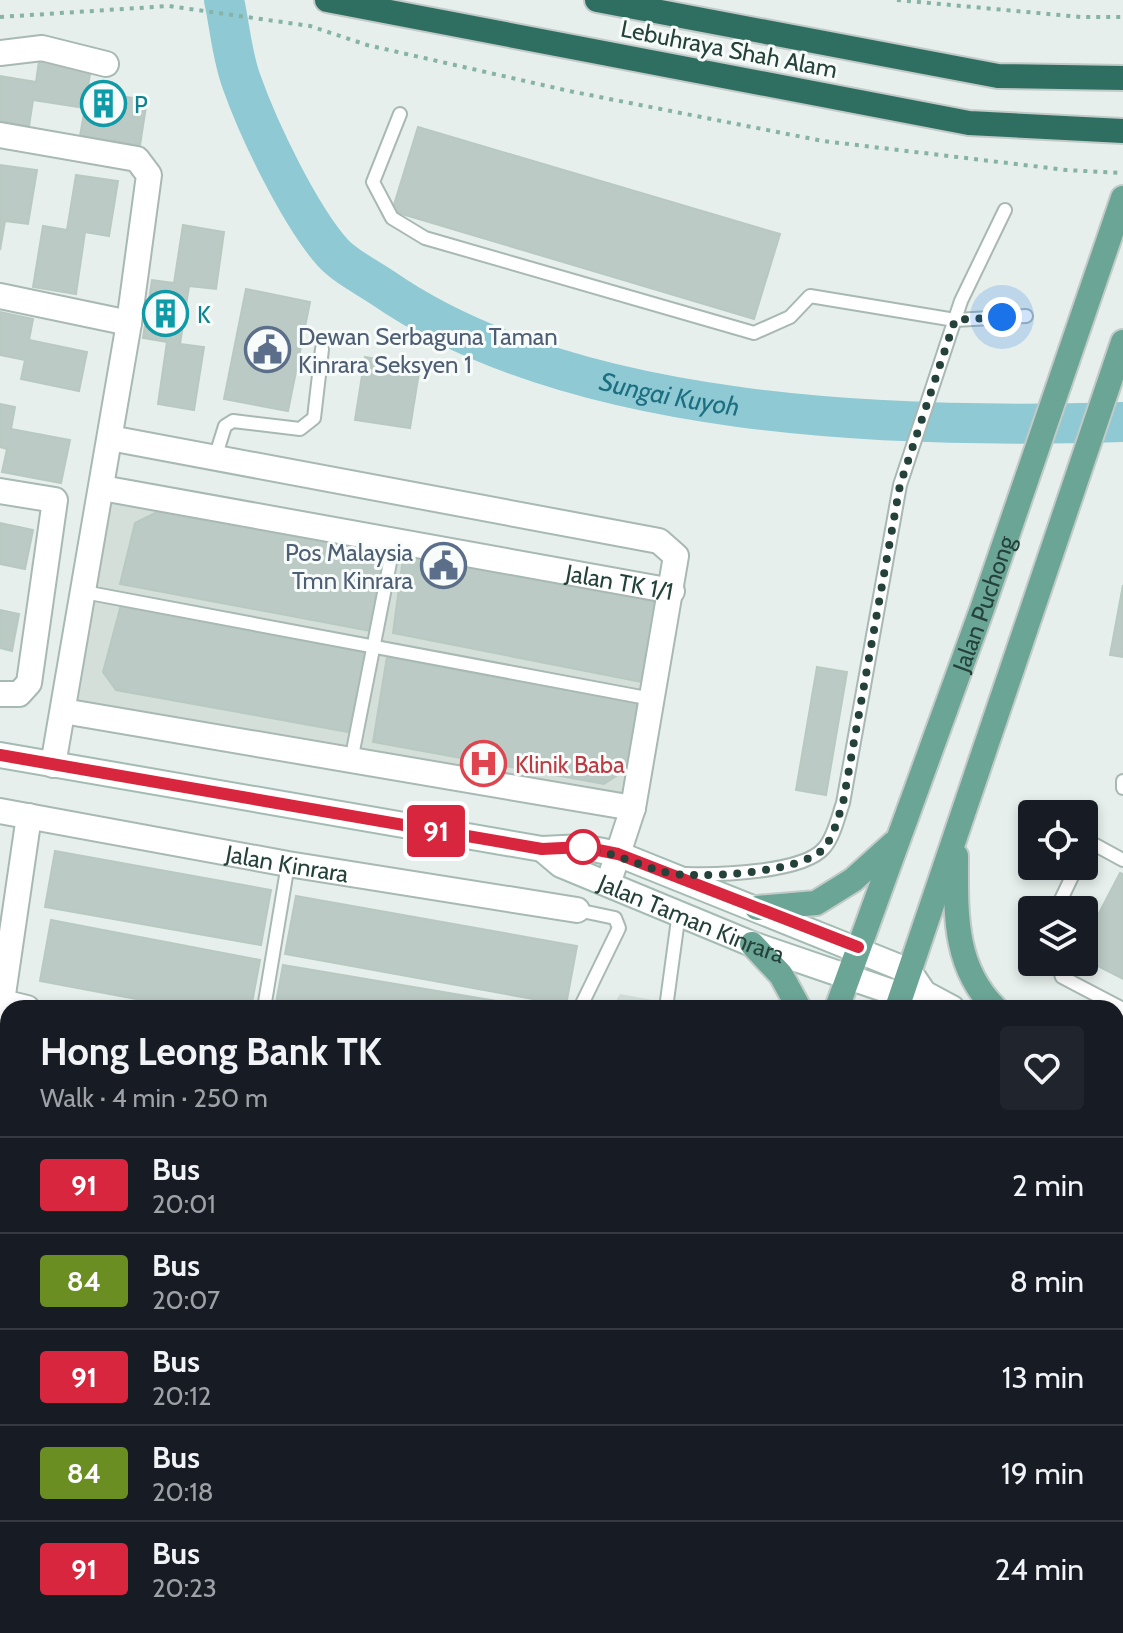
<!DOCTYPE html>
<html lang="en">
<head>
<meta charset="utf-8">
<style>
	body { margin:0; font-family:Cabin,sans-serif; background:#20242c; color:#f1f3f6; height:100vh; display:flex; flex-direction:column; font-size:30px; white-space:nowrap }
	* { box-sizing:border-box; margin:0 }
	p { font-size:26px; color:#9ea1a6 }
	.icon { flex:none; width:44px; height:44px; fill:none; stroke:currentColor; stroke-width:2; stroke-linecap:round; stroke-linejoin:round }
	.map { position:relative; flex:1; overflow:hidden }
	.panel { position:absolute; left:0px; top:1000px; width:1124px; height:634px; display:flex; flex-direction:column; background:#171b24; border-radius:24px 24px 0 0; box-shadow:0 4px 12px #0003 }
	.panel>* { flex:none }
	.badge { padding:0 16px; border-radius:6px; font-size:28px; line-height:52px }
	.tools { position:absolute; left:1018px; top:800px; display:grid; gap:16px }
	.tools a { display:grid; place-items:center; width:80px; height:80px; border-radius:8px; background:#171b24; box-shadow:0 4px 12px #0003; font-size:40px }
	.you { position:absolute; width:40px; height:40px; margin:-20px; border:6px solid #fff; border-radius:50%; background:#1a73e8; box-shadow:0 0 0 12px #1a73e833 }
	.map>.badge { position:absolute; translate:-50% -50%; box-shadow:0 0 0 4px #fff }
	.round { display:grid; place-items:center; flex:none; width:84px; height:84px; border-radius:8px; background:#20242c }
	.head { display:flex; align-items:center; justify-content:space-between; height:136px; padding:0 40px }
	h1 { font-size:38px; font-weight:700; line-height:60px }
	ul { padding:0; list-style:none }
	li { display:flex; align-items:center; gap:24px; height:96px; padding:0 40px; border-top:2px solid #363941 }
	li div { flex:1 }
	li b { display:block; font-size:30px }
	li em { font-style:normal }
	li .badge { min-width:88px; font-weight:700; text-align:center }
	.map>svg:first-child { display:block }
	.built { fill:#d4dfda }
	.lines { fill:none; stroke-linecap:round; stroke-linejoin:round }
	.river { stroke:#8ec9d4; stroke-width:40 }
	.building { fill:#bbcac4; stroke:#b8c9c2; stroke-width:2 }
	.lane-casing { stroke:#a8b8b2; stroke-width:16 }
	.street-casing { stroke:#a8b8b2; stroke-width:28 }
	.secondary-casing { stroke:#a4bbb3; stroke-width:28 }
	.primary-casing { stroke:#c2cac8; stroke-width:28 }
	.highway-casing { stroke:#c2cac8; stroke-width:28 }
	.path { stroke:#86b3a5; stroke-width:4; stroke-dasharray:4 6; stroke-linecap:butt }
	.lane { stroke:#fff; stroke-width:12 }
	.street { stroke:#fff; stroke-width:24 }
	.secondary { stroke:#fff; stroke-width:24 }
	.primary { stroke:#6aa596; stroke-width:24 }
	.highway { stroke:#2f6f62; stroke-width:24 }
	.line-casing { stroke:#fff; stroke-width:18 }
	.line { stroke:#d7263d; stroke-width:12 }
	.walk { stroke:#24423a; stroke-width:8; stroke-dasharray:0 14.4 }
	.stop-dot { fill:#fff; stroke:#d7263d; stroke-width:4 }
	.labels { text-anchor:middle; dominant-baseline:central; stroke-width:6; stroke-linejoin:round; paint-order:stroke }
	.street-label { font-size:24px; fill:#24423a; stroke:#f7fbf9 }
	.culture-label { font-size:24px; fill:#0d838f; stroke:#f7fbf9; text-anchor:start }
	.service-label { font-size:24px; fill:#4e5e75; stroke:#f7fbf9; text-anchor:start }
	.health-label { font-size:24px; fill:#be3a42; stroke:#f7fbf9; text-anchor:start }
	.water-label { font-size:26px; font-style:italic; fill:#1c6f80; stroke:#f7fbf9 }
</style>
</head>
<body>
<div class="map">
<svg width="1123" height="1633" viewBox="0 0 1123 1633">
	<rect width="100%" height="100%" fill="#e6efeb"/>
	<g class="built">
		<polygon points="109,501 661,597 626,799 74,703"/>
		<polygon points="620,994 696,1008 612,1008"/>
		<polygon points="1116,1123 1123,1127 1123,1460 1116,1474"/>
		<polygon points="793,1626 1039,1626 1035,1633 791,1633"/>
	</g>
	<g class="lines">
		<path class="river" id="s1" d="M 224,0 C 230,27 232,57 242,83 C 259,131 300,216 333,253 C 346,267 367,277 383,288 C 574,420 897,429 1123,422"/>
	</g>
	<g class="building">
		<polygon points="39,61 91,69 87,91 147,100 140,145 80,136 85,108 33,100 29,126 0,121 0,76 36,82"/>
		<polygon points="418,127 780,234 754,319 392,211"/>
		<polygon points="0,165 37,170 28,224 5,221 0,250"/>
		<polygon points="76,175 118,181 109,236 85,232 76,294 33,287 43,226 67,230"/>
		<polygon points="183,225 224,232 216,289 189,286 180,344 204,347 194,410 158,404 167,342 143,338 152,280 174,283"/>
		<polygon points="246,289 310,302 288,411 224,399"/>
		<polygon points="0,312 33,319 29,340 87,352 79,391 21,379 25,360 0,355"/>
		<polygon points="365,357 420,366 410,428 355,420"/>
		<polygon points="0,404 15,407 11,429 70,440 61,483 2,472 7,449 0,447"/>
		<polygon points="161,510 386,543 371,631 120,584 135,523"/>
		<polygon points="0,523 33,530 25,569 0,564"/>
		<polygon points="404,551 643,594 656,604 647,683 393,633"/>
		<polygon points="1123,585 1123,657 1110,655"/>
		<polygon points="121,605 367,649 354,733 116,690 103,672"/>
		<polygon points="0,610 19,614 12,651 0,648"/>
		<polygon points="388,651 638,701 630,767 604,784 373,742"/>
		<polygon points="817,667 847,672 826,795 796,790"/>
		<polygon points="55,851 271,890 261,945 45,907"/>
		<polygon points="1120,873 1123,874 1123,979 1084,959 1084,942"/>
		<polygon points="296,896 577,946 566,1005 285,954"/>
		<polygon points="51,920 260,960 251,1008 184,1008 40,981"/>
		<polygon points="283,965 526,1006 275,1008"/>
		<polygon points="8,1138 8,1267 0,1282 0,1154"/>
		<polygon points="1123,1229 1123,1389 1116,1402 1116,1243"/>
		<polygon points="0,1306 8,1310 8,1399 0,1414"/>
		<polygon points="8,1559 8,1590 0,1586 0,1574"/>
		<polygon points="49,1626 120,1626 116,1633 51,1633 47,1631"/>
		<polygon points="197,1626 264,1626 260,1633 193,1633"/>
		<polygon points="493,1626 572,1626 570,1633 492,1633"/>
		<polygon points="913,1626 998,1626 994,1633 909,1633"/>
	</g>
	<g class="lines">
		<defs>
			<g id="lane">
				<polyline points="400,114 373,182 392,218 425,238 754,333 790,317 810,296 955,320 1026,316"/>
				<polyline points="215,458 225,426 233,421 300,429 314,418 322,349"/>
				<polyline points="84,592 652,699"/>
				<polyline points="351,761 394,542"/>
				<polyline points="1123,781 1123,788"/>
				<polyline points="1084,850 1088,841 1123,860"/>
				<path d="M 686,874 C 717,875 803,873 824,848 C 834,837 838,817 843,803 L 900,485 L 961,301 L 1005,210"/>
				<polyline points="577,910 615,918 619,928 580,1008"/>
				<polyline points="1056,910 1077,866"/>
				<polyline points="1057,962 1062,977 1123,1009"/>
				<polyline points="264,1008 288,864"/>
				<polyline points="666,1008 679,912"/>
				<polyline points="1116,1430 1123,1417"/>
				<polyline points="289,1633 290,1626"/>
				<polyline points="426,1633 427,1626"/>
				<polyline points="466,1633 467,1626"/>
				<polyline points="1011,1633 1014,1626"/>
			</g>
			<g id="street">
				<polyline points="0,53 42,48 106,64"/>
				<polyline points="0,135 137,159 149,175 129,323 53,765"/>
				<polyline points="0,296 129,323"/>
				<polyline points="110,438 659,541 676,556 633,808 608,884"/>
				<path id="s2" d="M 102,488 L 672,591"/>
				<polyline points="0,491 55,500 29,683 19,694 0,694"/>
				<polyline points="63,711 633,808"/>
				<path id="s3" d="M 0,811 L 288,864 L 577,910"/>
				<polyline points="2,1002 27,1008"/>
				<polyline points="0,1015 29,816"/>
				<polyline points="1116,1162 1123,1149"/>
				<polyline points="0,1479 8,1464"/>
				<polyline points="141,1633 145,1626"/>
				<polyline points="594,1633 595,1626"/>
				<polyline points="876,1633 879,1626"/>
			</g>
			<g id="secondary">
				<polyline points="0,755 542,849 583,847 618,854 909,971 924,993 952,1008"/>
				<path id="s4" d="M 542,849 L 561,865 L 752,944 L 901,995 L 922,993"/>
				<polyline points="1116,1096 1123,1100"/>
				<polyline points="1116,1533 1123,1519"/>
				<polyline points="1064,1633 1068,1626"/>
			</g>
			<g id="primary">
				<path d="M 956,856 C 956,912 953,966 995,1008"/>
				<polyline points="757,908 816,903 853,880 894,843"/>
				<polyline points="752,944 781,975 799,1008"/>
				<path id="s5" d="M 837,1008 L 982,609 L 1123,198"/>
				<polyline points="897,1008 1123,342"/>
				<polyline points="682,1633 683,1626"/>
				<polyline points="738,1633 739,1626"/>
			</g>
			<g id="highway">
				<polyline points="327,0 969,123 1123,131"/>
				<polyline points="597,0 998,76 1123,78"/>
			</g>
		</defs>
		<use href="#lane" class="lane-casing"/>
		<use href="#street" class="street-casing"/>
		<use href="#secondary" class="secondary-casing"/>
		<use href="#primary" class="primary-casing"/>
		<use href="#highway" class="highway-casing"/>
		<g class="path">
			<polyline points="897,0 1081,17 1123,17"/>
			<polyline points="0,17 169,6 310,26 367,45 569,91 823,141 1066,170 1123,173"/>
			<polyline points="759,1631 776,1626"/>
		</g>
		<use href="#lane" class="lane"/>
		<use href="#street" class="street"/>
		<use href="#secondary" class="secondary"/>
		<use href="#primary" class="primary"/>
		<use href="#highway" class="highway"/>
	</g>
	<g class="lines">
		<defs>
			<polyline id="line" points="0,755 542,849 583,847 618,854 858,947"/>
		</defs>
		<use href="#line" class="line-casing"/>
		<use href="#line" class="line"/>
		<path class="walk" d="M 583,847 C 611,852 636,864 664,872 C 694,880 804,873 824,848 C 834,836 838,817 843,803 L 900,485 L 955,320 L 1002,317"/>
	</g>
	<defs>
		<symbol id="building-ring" viewBox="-11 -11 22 22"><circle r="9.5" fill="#f7fbf9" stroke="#0f9aa8" stroke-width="1.5"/><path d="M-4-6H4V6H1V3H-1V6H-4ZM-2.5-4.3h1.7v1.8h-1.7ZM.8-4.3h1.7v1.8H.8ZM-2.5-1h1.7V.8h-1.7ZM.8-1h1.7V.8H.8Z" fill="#0f9aa8"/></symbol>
		<symbol id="civic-ring" viewBox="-11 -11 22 22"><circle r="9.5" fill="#f7fbf9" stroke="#5c6f8a" stroke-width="1.5"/><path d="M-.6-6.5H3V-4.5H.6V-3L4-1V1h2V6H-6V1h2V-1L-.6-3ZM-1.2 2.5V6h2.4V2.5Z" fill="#5c6f8a"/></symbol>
		<symbol id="hospital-ring" viewBox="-11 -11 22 22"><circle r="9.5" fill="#f7fbf9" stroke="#e0444e" stroke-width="1.5"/><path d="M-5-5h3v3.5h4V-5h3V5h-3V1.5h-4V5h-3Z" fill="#e0444e"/></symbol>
	</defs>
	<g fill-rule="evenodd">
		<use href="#building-ring" x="78" y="78" width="51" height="51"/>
		<use href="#building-ring" x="140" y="288" width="51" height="51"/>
		<use href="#civic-ring" x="242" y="324" width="51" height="51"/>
		<use href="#civic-ring" x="418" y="540" width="51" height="51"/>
		<use href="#hospital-ring" x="458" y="738" width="51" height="51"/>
	</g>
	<circle class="stop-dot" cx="583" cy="847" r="16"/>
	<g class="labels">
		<g class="street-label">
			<text transform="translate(729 49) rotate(11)">Lebuhraya Shah Alam</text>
			<text stroke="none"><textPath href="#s2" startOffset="526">Jalan TK 1/1</textPath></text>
			<text stroke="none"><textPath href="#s5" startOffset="430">Jalan Puchong</textPath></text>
			<text stroke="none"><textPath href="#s3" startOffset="292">Jalan Kinrara</textPath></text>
			<text stroke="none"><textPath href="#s4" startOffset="166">Jalan Taman Kinrara</textPath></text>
		</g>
		<g class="culture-label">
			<text x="134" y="104">P</text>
			<text x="197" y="314">K</text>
		</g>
		<g class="service-label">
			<text x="298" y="336">Dewan Serbaguna Taman<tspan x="298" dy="28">Kinrara Seksyen 1</tspan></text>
			<text x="413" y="552" text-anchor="end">Pos Malaysia<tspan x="413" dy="28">Tmn Kinrara</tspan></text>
		</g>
		<g class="health-label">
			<text x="515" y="764">Klinik Baba</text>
		</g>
		<g class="water-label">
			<text stroke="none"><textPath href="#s1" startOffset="648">Sungai Kuyoh</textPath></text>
		</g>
	</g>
</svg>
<div class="tools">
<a><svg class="icon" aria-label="locate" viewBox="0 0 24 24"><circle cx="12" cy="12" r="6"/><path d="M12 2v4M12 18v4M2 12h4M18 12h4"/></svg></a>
<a><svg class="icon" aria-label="layers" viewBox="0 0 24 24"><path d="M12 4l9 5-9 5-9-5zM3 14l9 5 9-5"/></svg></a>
</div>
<div class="you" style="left:1002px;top:317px"></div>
<b class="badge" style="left:436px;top:831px;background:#d7263d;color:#fff">91</b>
<section class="panel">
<div class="head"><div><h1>Hong Leong Bank TK</h1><p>Walk · 4 min · 250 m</p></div><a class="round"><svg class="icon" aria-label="heart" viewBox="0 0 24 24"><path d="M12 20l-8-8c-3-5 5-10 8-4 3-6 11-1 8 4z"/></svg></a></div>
<ul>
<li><span class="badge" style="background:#d7263d;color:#fff">91</span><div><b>Bus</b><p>20:01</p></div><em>2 min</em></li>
<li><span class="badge" style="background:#6b8e23;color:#fff">84</span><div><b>Bus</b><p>20:07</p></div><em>8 min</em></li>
<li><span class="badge" style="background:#d7263d;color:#fff">91</span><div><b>Bus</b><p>20:12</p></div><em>13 min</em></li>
<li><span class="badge" style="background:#6b8e23;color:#fff">84</span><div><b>Bus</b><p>20:18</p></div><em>19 min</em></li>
<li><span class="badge" style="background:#d7263d;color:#fff">91</span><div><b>Bus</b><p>20:23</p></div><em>24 min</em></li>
</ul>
</section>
</div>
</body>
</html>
